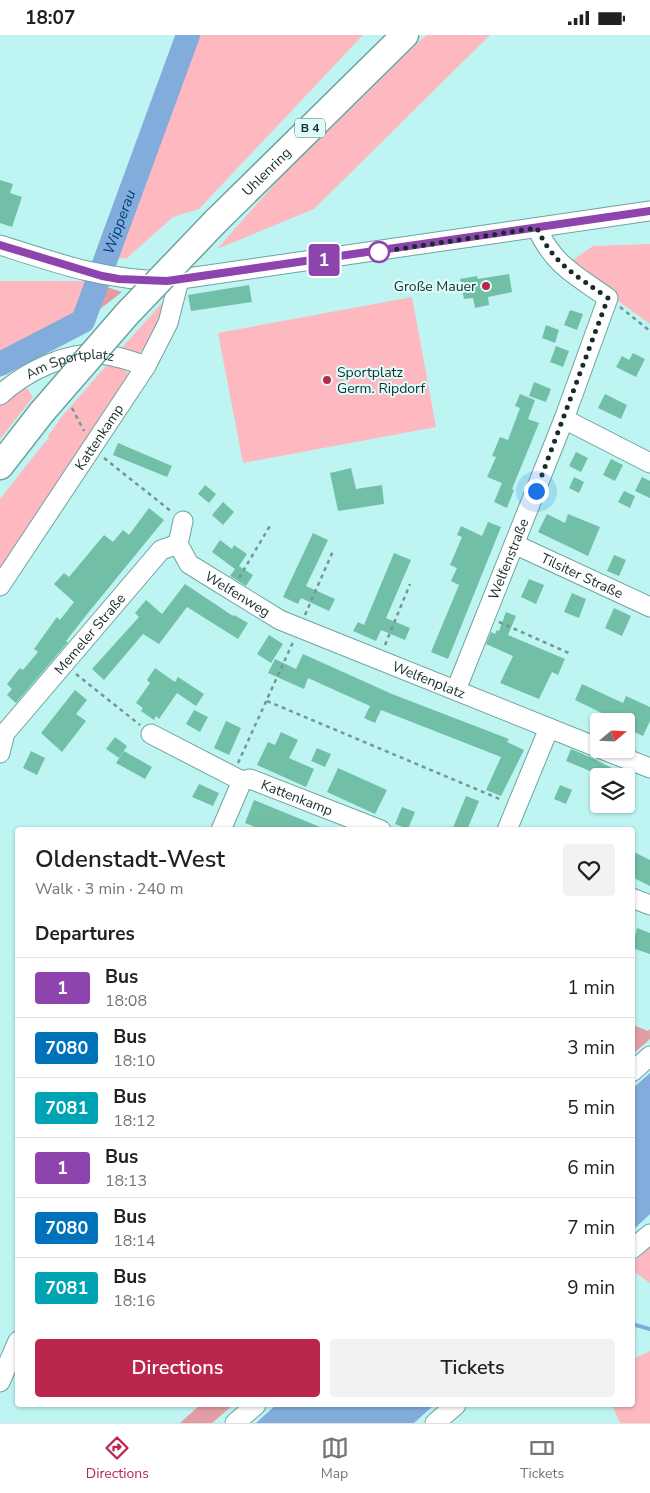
<!DOCTYPE html>
<html lang="en">
<head>
<meta charset="utf-8">
<style>
	body { margin:0; font-family:"Nunito Sans",sans-serif; background:#f2f2f2; color:#202124; height:100vh; display:flex; flex-direction:column; font-size:19px; white-space:nowrap }
	* { box-sizing:border-box; margin:0 }
	p { font-size:16px; color:#757577 }
	.icon { flex:none; width:28px; height:28px; fill:none; stroke:currentColor; stroke-width:2; stroke-linecap:round; stroke-linejoin:round }
	.map { position:relative; flex:1; overflow:hidden }
	.drawer { position:absolute; left:15px; top:792px; width:620px; height:580px; display:flex; flex-direction:column; background:#fff; border-radius:5px; box-shadow:0 1px 4px #0004 }
	.drawer>* { flex:none }
	.badge { padding:0 10px; border-radius:4px; font-size:18px; line-height:32px }
	.needle { width:32px; rotate:71deg }
	.buttons { position:absolute; left:590px; top:678px; display:grid; gap:10px }
	.buttons a { display:grid; place-items:center; width:45px; height:45px; border-radius:5px; background:#fff; box-shadow:0 1px 4px #0004; font-size:25px }
	.you { position:absolute; width:25px; height:25px; margin:-12px; border:4px solid #fff; border-radius:50%; background:#1a73e8; box-shadow:0 0 0 8px #1a73e833 }
	.map>.badge { position:absolute; translate:-50% -50%; box-shadow:0 0 0 2px #fff }
	h2 { padding:0 20px; font-size:19px; line-height:45px }
	.round { display:grid; place-items:center; flex:none; width:52px; height:52px; border-radius:5px; background:#f2f2f2 }
	.overview { display:flex; align-items:center; justify-content:space-between; height:85px; padding:0 20px }
	h1 { font-size:24px; font-weight:600; line-height:38px }
	.cta { display:flex; gap:10px; margin-top:auto; padding:10px 20px }
	.cta a { flex:1; height:58px; border-radius:5px; background:#b9284c; color:#fff; font-size:20px; font-weight:600; line-height:58px; text-align:center }
	.cta a+a { background:#f2f2f2; color:#202124 }
	ul { padding:0; list-style:none }
	li { display:flex; align-items:center; gap:15px; height:60px; padding:0 20px; border-top:1px solid #e0e0e0 }
	li div { flex:1 }
	li b { display:block; font-size:19px }
	li em { font-style:normal }
	li .badge { min-width:55px; font-weight:700; text-align:center }
	.status { display:flex; justify-content:space-between; align-items:center; height:35px; padding:0 25px; background:#fff; direction:ltr }
	.status svg { height:14px; fill:currentColor }
	.menu { display:flex; justify-content:space-around; align-items:center; height:70px; border-top:1px solid #e0e0e0; background:#fff; font-size:14px; color:#757577 }
	.menu a { display:grid; justify-items:center; gap:2px }
	.menu .active { color:#b9284c }
	.map>svg:first-child { display:block }
	.green { fill:#feb9c0 }
	.forest { fill:#e29da4 }
	.water { fill:#82acdc }
	.lines { fill:none; stroke-linecap:round; stroke-linejoin:round }
	.stream { stroke:#82acdc; stroke-width:4 }
	.river { stroke:#82acdc; stroke-width:24 }
	.building { fill:#72bfa7 }
	.minor-casing { stroke:#6ea3a0; stroke-width:21 }
	.highway-casing { stroke:#6ea3a0; stroke-width:29 }
	.path { stroke:#719896; stroke-width:2.5; stroke-dasharray:4 4; stroke-linecap:butt }
	.minor { stroke:#fff; stroke-width:19 }
	.highway { stroke:#fff; stroke-width:26 }
	.highway-bridge-casing { stroke:#6ea3a0; stroke-width:29; stroke-linecap:butt }
	.highway-bridge { stroke:#fff; stroke-width:26 }
	.line-casing { stroke:#fff; stroke-width:11 }
	.line { stroke:#8e44ad; stroke-width:8 }
	.walk { stroke:#172d2c; stroke-width:5; stroke-dasharray:0 9 }
	.stop-dot { fill:#fff; stroke:#8e44ad; stroke-width:2.5 }
	.poi-dot { fill:#b9284c; stroke:#ddfdfb; stroke-width:2 }
	.labels { text-anchor:middle; dominant-baseline:central; stroke-width:4; stroke-linejoin:round; paint-order:stroke }
	.shield { fill:#ddfdfb; stroke:#526b6a; stroke-width:1 }
	.shield-label { font-size:12px; font-weight:bold; fill:#172d2c }
	.street-label { font-size:14px; fill:#172d2c; stroke:#ddfdfb }
	.poi-label { font-size:14px; fill:#172d2c; stroke:#ddfdfb; text-anchor:end }
	.water-label { font-size:15px; font-style:italic; fill:#00417a; stroke:#ddfdfb }
</style>
</head>
<body>
<div class="status"><b>18:07</b><svg viewBox="0 0 49 12"><path d="M0 12V9h3v3zM5 12V6h3v6zM10 12V3h3v9zM15 12V0h3v12zM26 1h20v11H26zM47 4h2v5h-2z"/></svg></div>
<div class="map">
<svg width="650" height="1388" viewBox="0 0 650 1388">
	<rect width="100%" height="100%" fill="#bef5f2"/>
	<g class="green">
		<polygon points="192,0 363,0 199,174 173,182 127,223 111,224"/>
		<polygon points="426,0 490,0 314,174 217,214 280,143"/>
		<polygon points="650,209 650,289 567,229 593,211"/>
		<polygon points="0,246 89,246 82,281 0,319"/>
		<polygon points="170,259 150,312 137,318 120,315"/>
		<polygon points="412,262 436,392 243,428 218,298"/>
		<polygon points="107,330 121,333 131,340 0,541 0,464 45,407 49,404 48,401 63,380"/>
		<polygon points="21,352 27,353 33,362 0,404 0,370 10,358"/>
		<polygon points="650,1213 650,1248 633,1236 632,1228"/>
		<polygon points="650,1316 650,1388 620,1388 612,1370 632,1370 633,1324"/>
	</g>
	<g class="forest">
		<polygon points="89,246 122,257 82,288 0,342 0,319 82,281"/>
		<polygon points="633,990 648,996 650,994 650,1004 633,1019"/>
		<polygon points="200,1370 233,1370 212,1388 180,1388"/>
	</g>
	<g class="water">
		<polygon points="650,1038 650,1179 633,1195 633,1053"/>
		<polygon points="276,1370 434,1370 414,1388 256,1388"/>
	</g>
	<g class="lines">
		<polyline class="stream" points="632,1289 650,1294"/>
		<path class="river" id="s1" d="M 0,329 L 83,286 L 188,0"/>
	</g>
	<g class="building">
		<polygon points="0,145 13,149 10,158 22,162 12,192 0,188"/>
		<polygon points="509,239 512,257 488,262 489,270 475,273 473,263 464,264 460,244 477,241 478,244"/>
		<polygon points="249,250 252,267 191,276 188,260"/>
		<polygon points="570,275 583,279 577,295 564,290"/>
		<polygon points="546,290 559,295 555,308 542,303"/>
		<polygon points="556,311 569,316 563,332 550,327"/>
		<polygon points="633,318 645,324 636,342 616,332 622,321 629,325"/>
		<polygon points="534,347 551,354 546,367 529,361"/>
		<polygon points="520,359 535,365 528,384 539,388 512,454 514,455 507,473 494,467 502,448 487,442 496,422 492,421 500,402 508,405 520,373 515,371"/>
		<polygon points="605,359 627,370 621,384 598,373"/>
		<polygon points="118,408 172,431 167,442 113,420"/>
		<polygon points="576,417 588,423 581,437 569,431"/>
		<polygon points="611,424 623,430 615,446 603,440"/>
		<polygon points="351,433 356,454 382,450 384,469 338,476 330,438"/>
		<polygon points="574,442 584,447 579,458 569,453"/>
		<polygon points="642,442 650,446 650,463 635,456"/>
		<polygon points="205,450 216,459 209,468 198,459"/>
		<polygon points="624,456 635,461 630,473 618,467"/>
		<polygon points="223,467 234,477 223,490 212,480"/>
		<polygon points="149,473 164,485 88,578 66,606 68,607 16,668 7,660 12,654 7,649 20,633 23,635 38,617 34,614 57,582 60,585 74,567 54,549 64,538 69,542 104,500 113,507 123,495 129,500"/>
		<polygon points="547,479 565,488 568,479 600,492 588,521 538,497"/>
		<polygon points="488,487 501,492 448,624 431,617 459,550 451,546 457,533 450,530 462,502 457,500 461,491 482,501"/>
		<polygon points="313,498 328,505 306,551 335,564 329,576 301,563 298,569 283,562"/>
		<polygon points="220,505 232,514 234,510 247,519 239,531 253,540 246,551 230,541 235,534 212,517"/>
		<polygon points="394,518 411,525 386,583 410,593 405,605 381,595 376,606 353,596 358,587 364,590"/>
		<polygon points="614,520 626,525 619,541 607,536"/>
		<polygon points="529,544 544,550 536,569 521,562"/>
		<polygon points="185,549 233,581 234,580 248,588 238,604 187,572 159,609 143,599 104,645 92,634 139,582 135,578 146,565 162,579"/>
		<polygon points="572,558 586,564 579,583 564,577"/>
		<polygon points="614,573 631,581 622,601 605,593"/>
		<polygon points="506,577 516,581 508,600 565,624 558,640 552,637 539,664 500,648 513,621 486,609 491,597 495,599 497,595 499,596"/>
		<polygon points="269,600 283,609 271,628 257,619"/>
		<polygon points="303,619 392,659 509,704 507,707 524,715 501,761 486,755 501,722 381,675 375,688 364,683 370,671 308,643 304,654 268,638 275,624 296,634"/>
		<polygon points="155,633 175,647 178,642 204,659 196,671 177,658 159,684 156,681 154,685 141,676 143,673 136,668 150,648 147,645"/>
		<polygon points="582,649 623,668 626,661 650,672 650,686 643,701 626,693 626,686 618,686 575,665"/>
		<polygon points="75,655 87,665 76,679 86,686 62,717 41,698"/>
		<polygon points="194,675 208,682 200,697 186,689"/>
		<polygon points="226,686 241,693 229,720 214,713"/>
		<polygon points="281,697 298,705 289,723 314,734 306,752 257,730 268,707 275,710"/>
		<polygon points="115,702 127,711 119,723 106,714"/>
		<polygon points="317,713 331,719 325,732 311,726"/>
		<polygon points="571,714 590,722 628,741 602,741 566,726"/>
		<polygon points="31,716 45,723 37,740 23,733"/>
		<polygon points="124,716 152,732 145,744 116,728"/>
		<polygon points="338,733 387,755 375,779 327,757"/>
		<polygon points="199,749 219,758 213,771 192,762"/>
		<polygon points="560,750 572,755 566,769 554,764"/>
		<polygon points="466,761 479,766 467,795 452,795"/>
		<polygon points="254,765 325,794 325,795 263,795 245,788"/>
		<polygon points="402,772 415,777 408,794 395,789"/>
		<polygon points="632,816 650,825 650,851 632,842"/>
		<polygon points="637,893 650,898 650,919 632,913"/>
	</g>
	<g class="lines">
		<defs>
			<g id="minor">
				<path d="M 0,210 C 59,229 104,245 167,246 L 650,176"/>
				<path id="s2" d="M 0,360 C 25,337 65,317 101,319 C 116,321 132,326 146,331"/>
				<polyline points="564,384 650,428"/>
				<path id="s3" d="M 178,509 L 189,529 L 280,585 L 599,713"/>
				<path id="s4" d="M 514,509 L 650,572"/>
				<path id="s5" d="M 0,551 L 146,331 L 168,288 L 179,245"/>
				<path id="s6" d="M 456,655 L 564,384 L 608,263 C 577,241 553,230 537,193"/>
				<polyline points="151,699 242,746"/>
				<polyline points="601,714 650,733"/>
				<path id="s7" d="M 0,718 L 5,698 L 161,515 L 178,509 L 183,486"/>
				<path id="s8" d="M 221,795 L 242,746 L 250,744 L 381,795"/>
				<polyline points="507,795 549,693"/>
				<polyline points="632,863 650,870"/>
				<polyline points="632,1037 650,1021"/>
				<polyline points="632,1214 650,1199"/>
				<polyline points="0,1347 18,1306"/>
				<polyline points="235,1388 256,1370"/>
				<polyline points="435,1388 456,1370"/>
			</g>
			<g id="highway">
				<path id="s9" d="M 215,187 L 405,0"/>
				<polyline points="0,431 42,377"/>
			</g>
		</defs>
		<use href="#minor" class="minor-casing"/>
		<use href="#highway" class="highway-casing"/>
		<g class="path">
			<polyline points="620,272 650,296"/>
			<polyline points="72,373 84,396"/>
			<polyline points="104,423 172,477"/>
			<polyline points="239,543 271,489"/>
			<polyline points="305,580 333,516"/>
			<polyline points="499,587 571,619"/>
			<polyline points="385,610 410,549"/>
			<polyline points="76,639 140,690"/>
			<polyline points="267,666 502,765"/>
			<polyline points="238,728 294,605"/>
		</g>
		<use href="#minor" class="minor"/>
		<use href="#highway" class="highway"/>
		<defs>
			<polyline id="highway-bridge" points="42,377 127,279 215,187"/>
		</defs>
		<use href="#highway-bridge" class="highway-bridge-casing"/>
		<use href="#highway-bridge" class="highway-bridge"/>
	</g>
	<g class="lines">
		<defs>
			<polyline id="line" points="0,210 102,241 119,244 167,246 650,176"/>
		</defs>
		<use href="#line" class="line-casing"/>
		<use href="#line" class="line"/>
		<path class="walk" d="M 379,217 L 537,193 C 553,229 577,241 608,263 L 536,456"/>
	</g>
	<circle class="stop-dot" cx="379" cy="217" r="10"/>
	<g class="poi-dot">
		<circle cx="486" cy="251" r="5"/>
		<circle cx="327" cy="345" r="5"/>
	</g>
	<g class="labels">
		<rect class="shield" x="295" y="83.5" width="30" height="19" rx="4"/>
		<g class="shield-label">
			<text x="310" y="93">B 4</text>
		</g>
		<g class="street-label">
			<text stroke="none"><textPath href="#s9" startOffset="72">Uhlenring</textPath></text>
			<text stroke="none"><textPath href="#s2" startOffset="79">Am Sportplatz</textPath></text>
			<text stroke="none"><textPath href="#s5" startOffset="179">Kattenkamp</textPath></text>
			<text stroke="none"><textPath href="#s6" startOffset="141">Welfenstraße</textPath></text>
			<text stroke="none"><textPath href="#s4" startOffset="75">Tilsiter Straße</textPath></text>
			<text stroke="none"><textPath href="#s3" startOffset="80">Welfenweg</textPath></text>
			<text stroke="none"><textPath href="#s7" startOffset="151">Memeler Straße</textPath></text>
			<text stroke="none"><textPath href="#s3" startOffset="290">Welfenplatz</textPath></text>
			<text stroke="none"><textPath href="#s8" startOffset="112">Kattenkamp</textPath></text>
		</g>
		<g class="poi-label">
			<text x="476" y="251">Große Mauer</text>
			<text x="337" y="337" text-anchor="start">Sportplatz<tspan x="337" dy="16">Germ. Ripdorf</tspan></text>
		</g>
		<g class="water-label">
			<text stroke="none"><textPath href="#s1" startOffset="199">Wipperau</textPath></text>
		</g>
	</g>
</svg>
<div class="buttons">
<a><svg class="needle" viewBox="-14 -14 28 28"><path d="M0-13l5 13h-10z" fill="#e53935"/><path d="M0 13l5-13h-10z" fill="#757577"/></svg></a>
<a><svg class="icon" aria-label="layers" viewBox="0 0 24 24"><path d="M12 4l9 5-9 5-9-5zM3 14l9 5 9-5"/></svg></a>
</div>
<div class="you" style="left:536px;top:456px"></div>
<b class="badge" style="left:324px;top:225px;background:#8e44ad;color:#fff">1</b>
<section class="drawer">
<div class="overview"><div><h1>Oldenstadt-West</h1><p>Walk · 3 min · 240 m</p></div><a class="round"><svg class="icon" aria-label="heart" viewBox="0 0 24 24"><path d="M12 20l-8-8c-3-5 5-10 8-4 3-6 11-1 8 4z"/></svg></a></div>
<h2>Departures</h2>
<ul>
<li><span class="badge" style="background:#8e44ad;color:#fff">1</span><div><b>Bus</b><p>18:08</p></div><em>1 min</em></li>
<li><span class="badge" style="background:#0072bc;color:#fff">7080</span><div><b>Bus</b><p>18:10</p></div><em>3 min</em></li>
<li><span class="badge" style="background:#00a3b4;color:#fff">7081</span><div><b>Bus</b><p>18:12</p></div><em>5 min</em></li>
<li><span class="badge" style="background:#8e44ad;color:#fff">1</span><div><b>Bus</b><p>18:13</p></div><em>6 min</em></li>
<li><span class="badge" style="background:#0072bc;color:#fff">7080</span><div><b>Bus</b><p>18:14</p></div><em>7 min</em></li>
<li><span class="badge" style="background:#00a3b4;color:#fff">7081</span><div><b>Bus</b><p>18:16</p></div><em>9 min</em></li>
</ul>
<div class="cta"><a>Directions</a><a>Tickets</a></div>
</section>
</div>
<nav class="menu">
<a class="active"><svg class="icon" aria-label="directions" viewBox="0 0 24 24"><path d="M12 3l9 9-9 9-9-9zM9 14v-3h6M13 9l2 2-2 2"/></svg>Directions</a>
<a><svg class="icon" aria-label="map" viewBox="0 0 24 24"><path d="M3 6l6-2 6 2 6-2v14l-6 2-6-2-6 2zM9 4v14M15 6v14"/></svg>Map</a>
<a><svg class="icon" aria-label="tickets" viewBox="0 0 24 24"><path d="M3 7h18v10H3zM15 7v10"/></svg>Tickets</a>
</nav>
</body>
</html>
